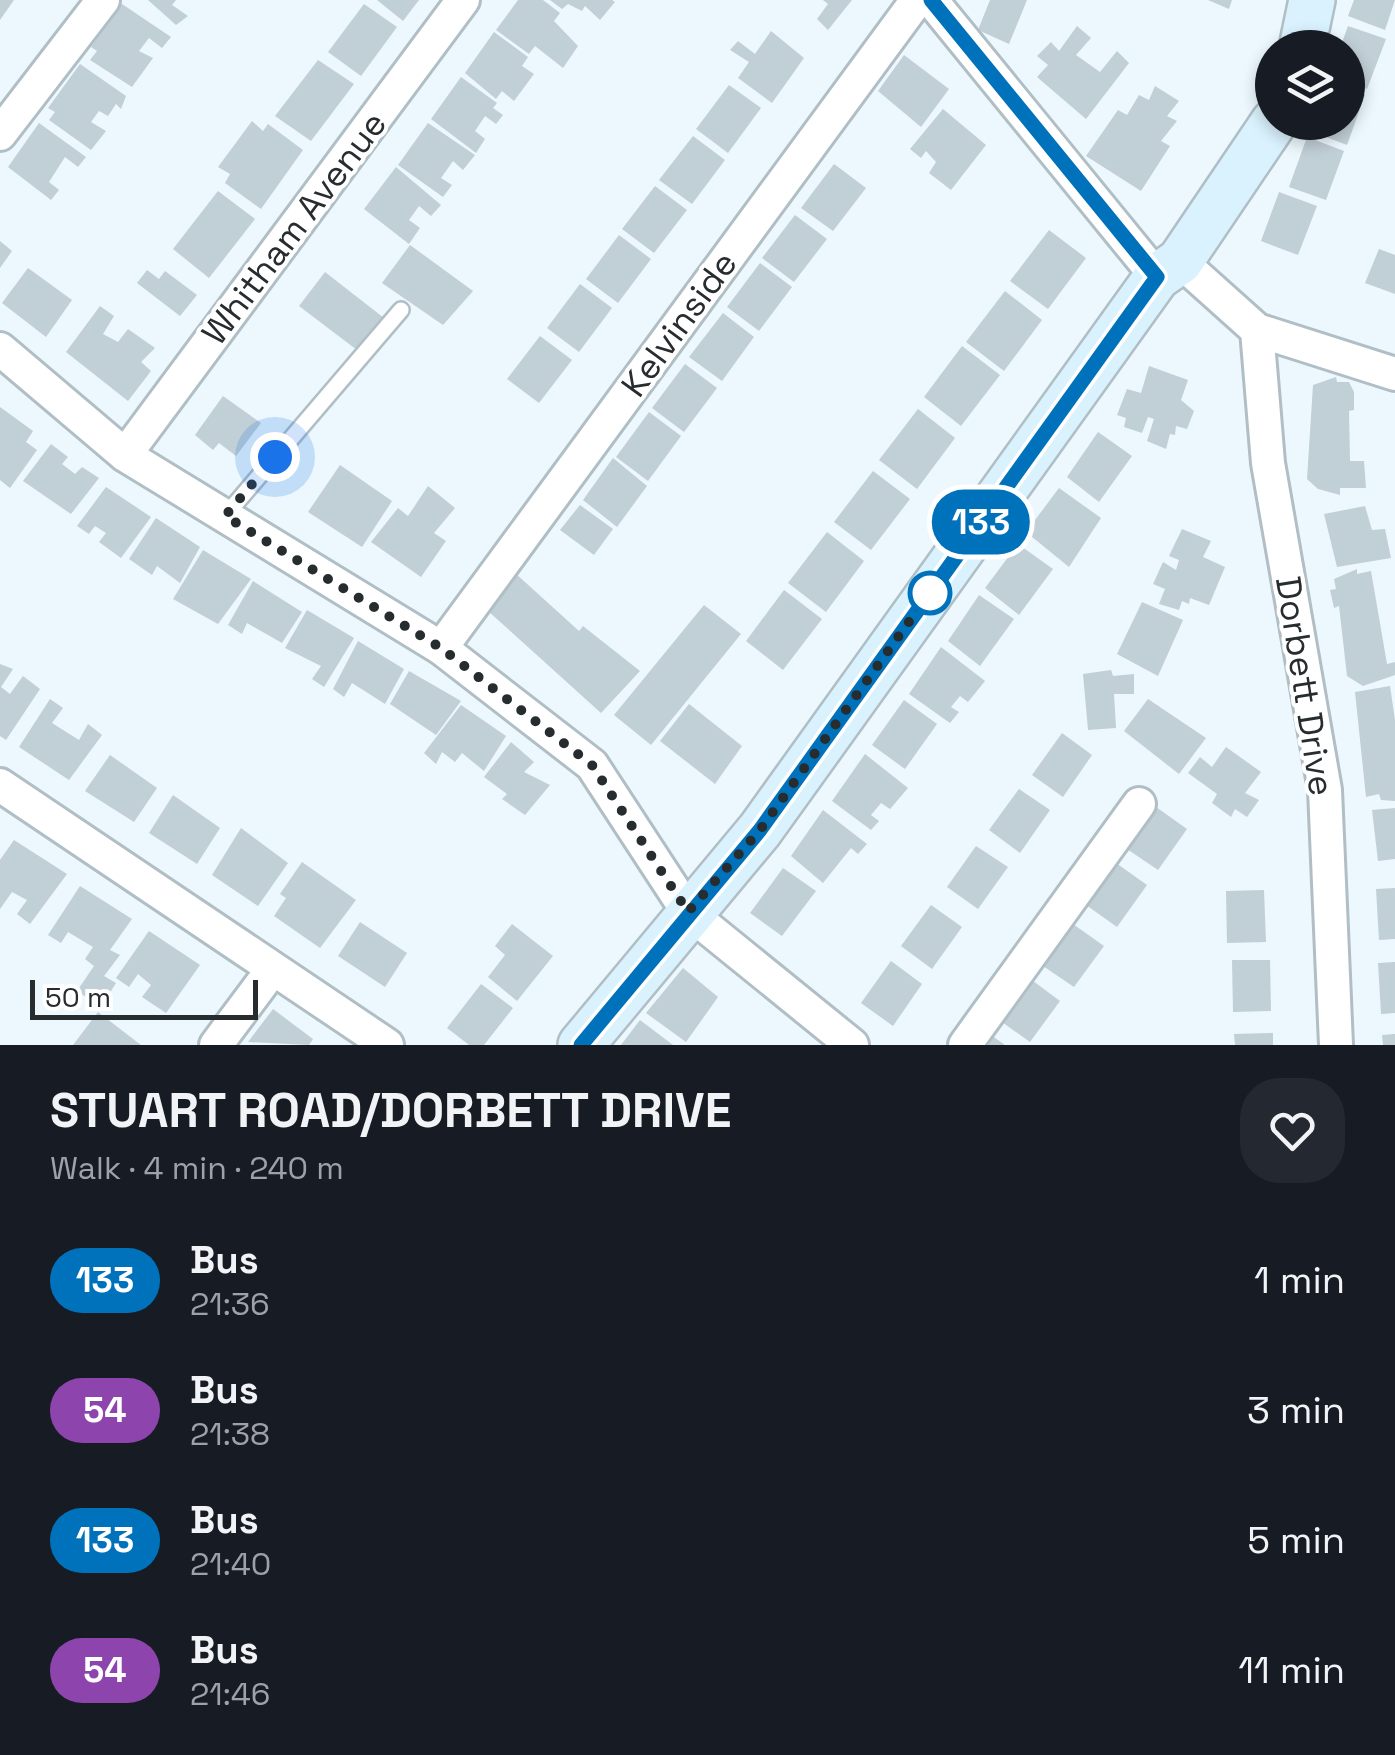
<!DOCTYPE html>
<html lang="en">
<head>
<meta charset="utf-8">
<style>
	body { margin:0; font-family:"Space Grotesk",sans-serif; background:#242831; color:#f1f3f6; height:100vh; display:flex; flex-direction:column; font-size:38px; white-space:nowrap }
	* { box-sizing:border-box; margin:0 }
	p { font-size:32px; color:#9ea1a6 }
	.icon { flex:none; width:55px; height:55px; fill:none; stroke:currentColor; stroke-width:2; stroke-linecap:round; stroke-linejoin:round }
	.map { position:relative; height:1045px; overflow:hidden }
	.panel { display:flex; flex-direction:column; background:#171b24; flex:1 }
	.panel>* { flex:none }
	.badge { padding:0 20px; border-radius:32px; font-size:35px; line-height:65px }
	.controls { position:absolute; left:1255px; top:30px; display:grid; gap:20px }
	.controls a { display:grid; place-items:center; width:110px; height:110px; border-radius:50%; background:#171b24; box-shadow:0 5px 15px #0003; font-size:50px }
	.scale { position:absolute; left:30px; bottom:25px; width:228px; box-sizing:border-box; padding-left:10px; border:5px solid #272c2f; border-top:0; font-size:28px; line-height:35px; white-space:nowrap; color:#272c2f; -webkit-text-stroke:8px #fff; paint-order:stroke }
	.you { position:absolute; width:50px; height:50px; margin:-25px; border:8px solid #fff; border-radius:50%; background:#1a73e8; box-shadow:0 0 0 15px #1a73e833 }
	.map>.badge { position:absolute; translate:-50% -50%; box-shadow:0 0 0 5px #fff }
	.round { display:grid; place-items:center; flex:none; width:105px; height:105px; border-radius:40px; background:#242831 }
	.head { display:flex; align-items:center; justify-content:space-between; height:170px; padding:0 50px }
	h1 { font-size:48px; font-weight:700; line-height:75px }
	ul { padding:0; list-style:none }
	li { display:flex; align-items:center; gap:30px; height:130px; padding:0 50px }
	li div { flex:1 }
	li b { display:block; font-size:38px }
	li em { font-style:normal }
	li .badge { min-width:110px; font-weight:700; text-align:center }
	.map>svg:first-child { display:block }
	.building { fill:#c1cfd6 }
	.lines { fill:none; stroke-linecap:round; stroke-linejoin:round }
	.lane-casing { stroke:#b0bec5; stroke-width:20 }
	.street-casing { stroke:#b0bec5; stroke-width:38 }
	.secondary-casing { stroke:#b0bec5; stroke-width:50 }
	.lane { stroke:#fff; stroke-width:15 }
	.street { stroke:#fff; stroke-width:32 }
	.secondary { stroke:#d9f2fd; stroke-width:45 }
	.line-casing { stroke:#fff; stroke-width:22 }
	.line { stroke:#0072bc; stroke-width:15 }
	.walk { stroke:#272c2f; stroke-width:10; stroke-dasharray:0 18 }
	.stop-dot { fill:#fff; stroke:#0072bc; stroke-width:5 }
	.labels { text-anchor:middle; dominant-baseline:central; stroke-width:8; stroke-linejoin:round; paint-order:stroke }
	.street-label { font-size:35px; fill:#272c2f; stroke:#fff }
</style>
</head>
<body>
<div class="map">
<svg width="1395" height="1045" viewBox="0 0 1395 1045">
	<rect width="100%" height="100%" fill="#ecf8fd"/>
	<g class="building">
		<polygon points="0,0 14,0 0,20"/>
		<polygon points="148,0 176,0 172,5 188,16 176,25"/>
		<polygon points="377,0 419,0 403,21"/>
		<polygon points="518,0 543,0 560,13 554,21 578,46 563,68 535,46 529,54 496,30"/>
		<polygon points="550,0 612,0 615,2 600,20 585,6 582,11 568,4 562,9"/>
		<polygon points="823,0 852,0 828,30 817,19 828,4"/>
		<polygon points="990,0 1027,0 1009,44 978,30"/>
		<polygon points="1208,0 1232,0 1229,9"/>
		<polygon points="1354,0 1395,0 1385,30 1348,16"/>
		<polygon points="122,4 171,37 162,48 149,38 139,51 153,58 132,87 90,60 97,51 91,47"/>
		<polygon points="364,4 397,27 361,76 328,52"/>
		<polygon points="1077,26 1091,38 1076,55 1100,72 1117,51 1129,63 1086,119 1037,77 1048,65 1037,56 1051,42 1059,51"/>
		<polygon points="1348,26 1386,39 1367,89 1348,81 1348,48 1340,48"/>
		<polygon points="771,31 804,58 772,103 738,78 749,62 730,50 738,41 755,54"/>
		<polygon points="494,32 528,57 522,66 534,74 514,101 502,91 496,99 465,73"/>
		<polygon points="904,55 949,89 921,127 878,91"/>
		<polygon points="318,60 354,84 311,141 275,116"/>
		<polygon points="80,64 126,96 121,109 116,104 108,116 99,111 91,122 106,131 91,150 49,120 55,112 48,108"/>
		<polygon points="461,77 497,103 493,108 503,115 496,124 485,116 475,131 485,139 476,153 431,119"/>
		<polygon points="729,85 761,108 728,153 696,129"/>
		<polygon points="1155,86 1179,101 1167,116 1177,121 1161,141 1170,146 1141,191 1086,156 1118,110 1127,115 1139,95 1149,100"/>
		<polygon points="1348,89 1365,95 1347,145 1310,131 1313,122 1348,122"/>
		<polygon points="943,109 986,145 951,190 929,173 936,162 926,151 921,158 910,149"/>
		<polygon points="252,121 263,131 268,124 303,150 261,209 225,183 230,174 218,167"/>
		<polygon points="39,123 86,157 78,167 65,157 49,182 59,190 51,200 8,167"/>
		<polygon points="428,123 475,155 463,170 453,161 441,178 452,185 443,197 398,165"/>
		<polygon points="693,136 725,160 692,204 659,180"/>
		<polygon points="1307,137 1344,151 1326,200 1289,187"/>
		<polygon points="834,164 866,188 833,231 801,208"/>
		<polygon points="396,167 441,205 431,216 419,206 409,220 420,228 409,244 364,209"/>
		<polygon points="655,186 687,210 654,253 622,229"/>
		<polygon points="218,191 255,219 209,278 173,249"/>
		<polygon points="1279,192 1317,206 1298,255 1261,241"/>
		<polygon points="795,215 827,239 794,282 762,258"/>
		<polygon points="1049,230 1086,258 1048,309 1010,281"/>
		<polygon points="619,235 651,259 618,303 586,279"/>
		<polygon points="0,241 12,251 0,268"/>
		<polygon points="410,245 473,291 443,325 382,283"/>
		<polygon points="1379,249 1395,255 1395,294 1365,283"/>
		<polygon points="760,263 792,287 759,331 727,307"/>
		<polygon points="28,268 72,300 46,337 2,303"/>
		<polygon points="147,270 159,279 165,271 197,295 180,316 137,283"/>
		<polygon points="325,272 384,318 357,350 299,306"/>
		<polygon points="580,284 612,308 579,352 547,328"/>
		<polygon points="1005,291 1042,320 1004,371 966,342"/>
		<polygon points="100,306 114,316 103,334 118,342 128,329 155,348 141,362 151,371 128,401 66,352"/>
		<polygon points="723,313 754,337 722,381 689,357"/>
		<polygon points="540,336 572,360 539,403 507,379"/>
		<polygon points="962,346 1000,375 961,426 924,397"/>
		<polygon points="685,364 717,388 684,432 652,408"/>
		<polygon points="1149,366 1188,380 1181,400 1194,411 1187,429 1176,426 1175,435 1170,434 1166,449 1147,441 1154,419 1148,417 1142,433 1124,427 1126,418 1117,415 1127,389 1141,393"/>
		<polygon points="1336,377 1337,382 1349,382 1354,392 1354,410 1349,411 1350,461 1364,461 1366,488 1340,488 1340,495 1318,489 1307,479 1313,385"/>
		<polygon points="223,396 261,423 236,456 219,443 213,450 195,435"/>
		<polygon points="0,407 33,431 26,442 37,450 10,488 0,480"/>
		<polygon points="918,409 955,438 917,489 879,460"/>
		<polygon points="649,412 681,436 648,481 616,457"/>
		<polygon points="1098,432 1132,456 1099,502 1067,477"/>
		<polygon points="51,444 68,457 62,464 75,474 82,467 99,478 71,514 23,481"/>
		<polygon points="613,458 647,486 617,527 583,500"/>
		<polygon points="340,465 392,501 362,547 308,512"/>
		<polygon points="873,471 910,499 871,550 834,522"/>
		<polygon points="428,486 455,508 434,533 446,541 421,577 371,542 398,508 408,516"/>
		<polygon points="106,487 151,517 121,558 99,542 106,533 95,526 89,534 77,526"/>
		<polygon points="1059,488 1101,518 1069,567 1026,532"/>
		<polygon points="580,505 613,529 594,555 560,530"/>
		<polygon points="1365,506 1372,530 1385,529 1391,558 1337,567 1324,514"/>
		<polygon points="156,518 200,547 180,583 157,566 152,575 129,559"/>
		<polygon points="1182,529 1211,541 1203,557 1225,567 1209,605 1190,598 1189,604 1182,601 1179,610 1159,604 1165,589 1153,584 1163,562 1176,570 1179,560 1169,556"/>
		<polygon points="827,532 864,561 826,612 788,583"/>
		<polygon points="1018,544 1053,569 1019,615 985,588"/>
		<polygon points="203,550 251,579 218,624 173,599"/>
		<polygon points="1357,569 1357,574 1371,571 1387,664 1395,662 1395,675 1363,686 1347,676 1339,606 1334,608 1330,590 1336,589 1334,579"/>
		<polygon points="515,573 579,631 583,626 640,671 601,713 488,611"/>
		<polygon points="253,581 302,612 282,643 247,623 242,634 228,625"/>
		<polygon points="784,590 822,619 783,670 746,641"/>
		<polygon points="979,595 1014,619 980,666 948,641"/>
		<polygon points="1142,602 1183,620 1158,676 1117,654"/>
		<polygon points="704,605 741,634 651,745 614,715"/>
		<polygon points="307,610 354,638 324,687 312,679 321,666 285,648"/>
		<polygon points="358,641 404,669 385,704 352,683 344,697 333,689"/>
		<polygon points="941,647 985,681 968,702 960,696 951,707 959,712 950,723 909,694"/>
		<polygon points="0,664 13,669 1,687 10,694 23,676 40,689 6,740 0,736"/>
		<polygon points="1111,670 1113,676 1134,674 1134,694 1114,694 1116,728 1088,730 1083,674"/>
		<polygon points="409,671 461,701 436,735 390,704"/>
		<polygon points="1390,686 1395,720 1395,801 1381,800 1379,794 1366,797 1355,692"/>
		<polygon points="50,699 63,708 52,723 79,740 88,724 102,735 69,780 19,747"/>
		<polygon points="1148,699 1206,738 1179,774 1124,731"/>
		<polygon points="904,700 937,724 905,769 872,745"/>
		<polygon points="689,704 742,746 715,784 660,741"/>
		<polygon points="461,705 506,736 484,771 462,753 455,762 442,752 436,764 424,753"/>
		<polygon points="1062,733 1092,755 1063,797 1032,775"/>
		<polygon points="511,742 534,762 524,772 550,785 525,815 502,799 507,794 484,777"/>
		<polygon points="1226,747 1261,772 1245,793 1259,800 1247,817 1235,809 1231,817 1212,803 1217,794 1188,773 1200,757 1212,767"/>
		<polygon points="865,754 908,788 890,809 881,803 871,815 879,821 871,830 832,801"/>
		<polygon points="110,755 157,788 134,822 85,791"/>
		<polygon points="1019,789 1050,810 1020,853 989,830"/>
		<polygon points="173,795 220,828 197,864 149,833"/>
		<polygon points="1156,807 1187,829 1158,870 1127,849"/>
		<polygon points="1395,808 1395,859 1378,861 1372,810"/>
		<polygon points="823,810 867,844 858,854 851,848 823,883 791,856"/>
		<polygon points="241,828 288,863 258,906 212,875"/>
		<polygon points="14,840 67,874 30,924 17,914 27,900 12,892 0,909 0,860"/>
		<polygon points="976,846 1008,867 978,909 947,887"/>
		<polygon points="302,862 356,900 320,948 274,916 286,898 280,894"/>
		<polygon points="1116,863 1147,885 1117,927 1086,905"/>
		<polygon points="783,868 816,891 782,936 750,913"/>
		<polygon points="80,886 132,919 110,950 120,955 104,976 116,983 101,1007 77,991 94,966 85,959 93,947 68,932 61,943 48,935"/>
		<polygon points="1395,888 1395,939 1379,940 1376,889"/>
		<polygon points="1264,890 1266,942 1227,943 1226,891"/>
		<polygon points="931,905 962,927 932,969 901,946"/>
		<polygon points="360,922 407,953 385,987 338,956"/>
		<polygon points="512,924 553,956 517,1001 488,977 505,955 495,946"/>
		<polygon points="1073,924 1104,946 1074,987 1043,966"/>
		<polygon points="149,931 200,965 166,1013 142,997 151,985 138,974 129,987 116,978"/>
		<polygon points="1232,960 1270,960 1271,1011 1233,1012"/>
		<polygon points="891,961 922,984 893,1026 861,1003"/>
		<polygon points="1395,962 1395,1013 1381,1014 1378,963"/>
		<polygon points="683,968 718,997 686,1042 646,1013"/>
		<polygon points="1029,978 1060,1001 1030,1042 999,1020"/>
		<polygon points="481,984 513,1008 484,1045 469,1045 447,1028"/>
		<polygon points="273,1009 313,1039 309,1045 248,1042"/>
		<polygon points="98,1012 141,1045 73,1045"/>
		<polygon points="640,1020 673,1045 621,1045"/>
		<polygon points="1273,1033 1273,1045 1235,1045 1234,1034"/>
		<polygon points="1395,1034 1395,1045 1383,1045 1382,1035"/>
		<polygon points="991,1035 1005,1045 984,1045"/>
	</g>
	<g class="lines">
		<defs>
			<polyline id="lane" points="225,516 401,310"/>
			<g id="street">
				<polyline points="931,0 1157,277"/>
				<polyline points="0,134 103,0"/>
				<polyline points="1180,261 1257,330 1395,374"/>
				<polyline points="1257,330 1268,463 1325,790 1336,1045"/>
				<polyline points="0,349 125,455 441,648 592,765 688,912 852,1045"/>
				<polyline points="125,455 463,0"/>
				<polyline points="441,648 917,0"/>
				<polyline points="0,785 387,1045"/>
				<polyline points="216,1045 272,970"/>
				<polyline points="965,1045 1139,804"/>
			</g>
			<g id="secondary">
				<polyline points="1302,48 1312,0"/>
				<polyline points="581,1045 760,830 1157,277 1180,261 1274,122"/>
			</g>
		</defs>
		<use href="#lane" class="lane-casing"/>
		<use href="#street" class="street-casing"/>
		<use href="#secondary" class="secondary-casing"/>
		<use href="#lane" class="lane"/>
		<use href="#street" class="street"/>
		<use href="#secondary" class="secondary"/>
	</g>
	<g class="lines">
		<defs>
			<polyline id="line" points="581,1045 760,830 1157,277 931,0"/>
		</defs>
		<use href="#line" class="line-casing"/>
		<use href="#line" class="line"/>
		<polyline class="walk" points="275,457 225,516 441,648 592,765 688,912 760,830 936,584 930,593"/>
	</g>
	<circle class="stop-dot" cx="930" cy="593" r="20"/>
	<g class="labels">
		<g class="street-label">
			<text transform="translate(294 228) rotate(-53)">Whitham Avenue</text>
			<text transform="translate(679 324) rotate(-54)">Kelvinside</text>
			<text transform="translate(1305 686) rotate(81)">Dorbett Drive</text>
		</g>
	</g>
</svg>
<div class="controls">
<a><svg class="icon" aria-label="layers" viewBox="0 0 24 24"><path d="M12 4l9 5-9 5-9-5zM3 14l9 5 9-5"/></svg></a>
</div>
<div class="scale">50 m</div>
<div class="you" style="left:275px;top:457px"></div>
<b class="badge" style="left:981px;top:522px;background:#0072bc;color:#fff">133</b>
</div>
<section class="panel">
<div class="head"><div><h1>STUART ROAD/DORBETT DRIVE</h1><p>Walk · 4 min · 240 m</p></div><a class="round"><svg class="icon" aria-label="heart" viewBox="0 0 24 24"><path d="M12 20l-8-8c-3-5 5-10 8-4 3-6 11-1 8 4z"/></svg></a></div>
<ul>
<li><span class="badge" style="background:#0072bc;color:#fff">133</span><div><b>Bus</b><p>21:36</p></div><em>1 min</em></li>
<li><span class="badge" style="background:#8e44ad;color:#fff">54</span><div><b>Bus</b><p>21:38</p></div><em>3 min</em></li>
<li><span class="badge" style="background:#0072bc;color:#fff">133</span><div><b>Bus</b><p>21:40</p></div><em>5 min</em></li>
<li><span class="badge" style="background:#8e44ad;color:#fff">54</span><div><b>Bus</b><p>21:46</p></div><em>11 min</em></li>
</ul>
</section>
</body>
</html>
